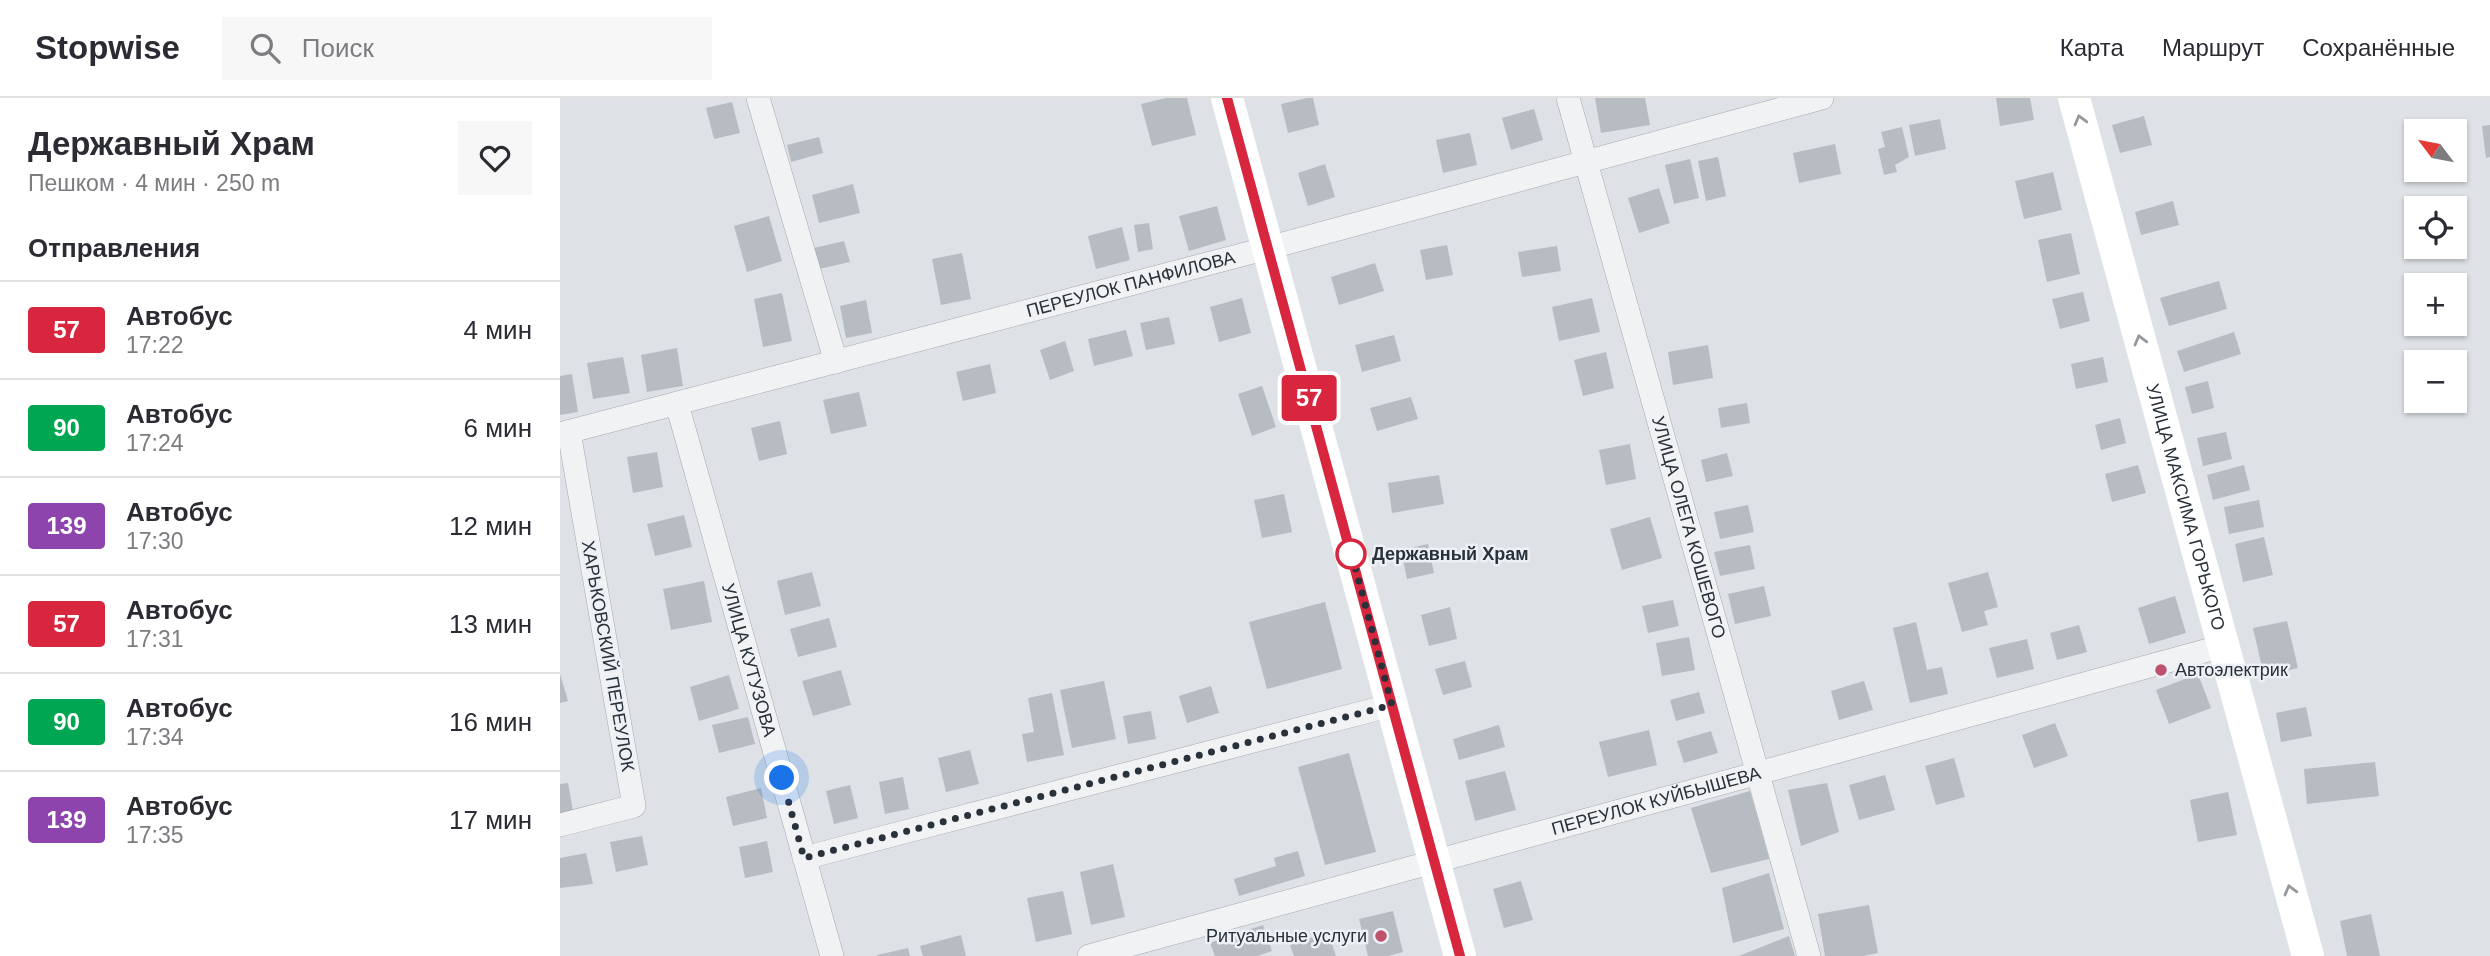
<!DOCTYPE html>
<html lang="ru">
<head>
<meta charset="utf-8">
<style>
	body { margin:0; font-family:Helvetica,sans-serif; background:#f7f7f7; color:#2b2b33; height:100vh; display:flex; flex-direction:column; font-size:26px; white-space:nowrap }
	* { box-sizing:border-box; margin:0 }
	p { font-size:23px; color:#7c7c81 }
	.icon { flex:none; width:38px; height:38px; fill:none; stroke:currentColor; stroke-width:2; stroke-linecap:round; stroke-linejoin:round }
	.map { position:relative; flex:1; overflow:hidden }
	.sheet { display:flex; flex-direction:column; background:#fff; width:560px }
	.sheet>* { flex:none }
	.badge { padding:0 14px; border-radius:5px; font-size:24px; line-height:46px }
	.needle { width:46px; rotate:302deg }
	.controls { position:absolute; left:1844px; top:21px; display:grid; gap:14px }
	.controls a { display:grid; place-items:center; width:63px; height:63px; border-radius:0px; background:#fff; box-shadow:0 2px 5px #0004; font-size:35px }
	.you { position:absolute; width:35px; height:35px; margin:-18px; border:5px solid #fff; border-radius:50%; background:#1a73e8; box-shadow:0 0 0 10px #1a73e833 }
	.map>.badge { position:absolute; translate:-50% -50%; box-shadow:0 0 0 4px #fff }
	h2 { padding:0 28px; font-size:26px; line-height:63px }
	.round { display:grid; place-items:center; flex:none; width:74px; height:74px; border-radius:0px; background:#f7f7f7 }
	.summary { display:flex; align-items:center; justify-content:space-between; height:119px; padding:0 28px }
	h1 { font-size:33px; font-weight:600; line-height:52px }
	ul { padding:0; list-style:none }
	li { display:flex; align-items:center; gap:21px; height:98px; padding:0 28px; border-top:2px solid #e1e1e2 }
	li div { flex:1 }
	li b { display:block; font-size:26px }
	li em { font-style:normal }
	li .badge { min-width:77px; font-weight:700; text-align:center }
	header { display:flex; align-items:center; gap:42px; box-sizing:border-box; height:98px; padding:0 35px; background:#fff; border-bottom:2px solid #e1e1e2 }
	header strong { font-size:33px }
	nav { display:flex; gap:38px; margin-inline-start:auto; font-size:24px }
	.search { width:490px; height:63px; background:#f7f7f7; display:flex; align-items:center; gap:18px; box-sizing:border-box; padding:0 24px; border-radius:0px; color:#7c7c81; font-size:26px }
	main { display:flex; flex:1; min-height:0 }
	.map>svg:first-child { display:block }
	.building { fill:#b6bcc2 }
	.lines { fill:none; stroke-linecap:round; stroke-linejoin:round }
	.minor-casing { stroke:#a4a9af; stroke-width:24 }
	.minor { stroke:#f0f2f4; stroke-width:23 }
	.secondary { stroke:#fff; stroke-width:32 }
	.oneway { stroke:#94989c }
	.line-casing { stroke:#fff; stroke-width:16 }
	.line { stroke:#d7263d; stroke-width:10 }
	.walk { stroke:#29313a; stroke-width:7; stroke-dasharray:0 12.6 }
	.stop-dot { fill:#fff; stroke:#d7263d; stroke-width:3.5 }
	.poi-dot { fill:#bd516e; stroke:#edf0f4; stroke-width:2.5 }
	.labels { text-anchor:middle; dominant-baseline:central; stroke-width:5; stroke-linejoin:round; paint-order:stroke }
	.street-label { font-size:18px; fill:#29313a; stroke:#edf0f4 }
	.stop-label { font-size:18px; font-weight:bold; fill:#29313a; stroke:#edf0f4; text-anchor:start }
	.poi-label { font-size:18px; fill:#29313a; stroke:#edf0f4; text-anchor:start }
</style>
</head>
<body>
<header>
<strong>Stopwise</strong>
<div class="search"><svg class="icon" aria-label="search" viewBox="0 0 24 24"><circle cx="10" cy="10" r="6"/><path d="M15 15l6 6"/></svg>Поиск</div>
<nav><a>Карта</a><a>Маршрут</a><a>Сохранённые</a></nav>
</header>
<main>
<section class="sheet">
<div class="summary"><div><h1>Державный Храм</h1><p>Пешком · 4 мин · 250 m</p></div><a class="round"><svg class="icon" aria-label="heart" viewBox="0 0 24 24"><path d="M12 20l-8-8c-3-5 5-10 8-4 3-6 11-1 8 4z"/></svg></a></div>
<h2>Отправления</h2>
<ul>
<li><span class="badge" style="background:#d7263d;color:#fff">57</span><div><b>Автобус</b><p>17:22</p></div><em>4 мин</em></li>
<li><span class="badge" style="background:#00a651;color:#fff">90</span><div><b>Автобус</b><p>17:24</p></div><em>6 мин</em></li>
<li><span class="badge" style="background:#8e44ad;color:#fff">139</span><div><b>Автобус</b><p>17:30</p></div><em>12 мин</em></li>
<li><span class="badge" style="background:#d7263d;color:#fff">57</span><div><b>Автобус</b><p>17:31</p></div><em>13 мин</em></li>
<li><span class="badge" style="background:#00a651;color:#fff">90</span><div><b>Автобус</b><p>17:34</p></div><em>16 мин</em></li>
<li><span class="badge" style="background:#8e44ad;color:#fff">139</span><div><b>Автобус</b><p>17:35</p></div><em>17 мин</em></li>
</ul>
</section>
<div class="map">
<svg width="1930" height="858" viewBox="0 0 1930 858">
	<rect width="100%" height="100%" fill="#dee2e6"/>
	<g class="building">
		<polygon points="606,0 627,0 636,37 592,48 581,6"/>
		<polygon points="747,0 753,0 759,27 728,35 721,6"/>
		<polygon points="1035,0 1085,0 1090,27 1041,35"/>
		<polygon points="1436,0 1470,0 1474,22 1440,28"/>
		<polygon points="172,4 180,35 154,41 146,10"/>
		<polygon points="974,11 983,42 951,52 942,20"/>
		<polygon points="1584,18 1592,47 1560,55 1552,27"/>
		<polygon points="1380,21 1386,51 1355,58 1349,27"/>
		<polygon points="1930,27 1930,59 1926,60 1922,28"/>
		<polygon points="1342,29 1349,59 1335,67 1337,74 1324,77 1318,51 1325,49 1321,34"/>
		<polygon points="910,35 917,67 883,75 876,42"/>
		<polygon points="259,39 263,55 231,64 227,47"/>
		<polygon points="1275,46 1281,76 1239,85 1233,55"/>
		<polygon points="1158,59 1166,98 1146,103 1138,63"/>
		<polygon points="1130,61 1139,100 1114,106 1105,67"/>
		<polygon points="765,66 775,99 748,108 738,75"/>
		<polygon points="1493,74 1502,112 1464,121 1455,83"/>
		<polygon points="293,86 300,115 259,125 252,97"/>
		<polygon points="1099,90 1110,125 1079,135 1068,100"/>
		<polygon points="1613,103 1619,127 1581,137 1575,114"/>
		<polygon points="657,108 666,142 629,153 619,118"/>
		<polygon points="209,118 222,163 187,174 174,128"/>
		<polygon points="589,125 593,151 578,154 574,127"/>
		<polygon points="562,129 570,162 536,171 528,138"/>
		<polygon points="1511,135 1520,176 1487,184 1478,142"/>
		<polygon points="284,143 290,164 259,171 254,150"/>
		<polygon points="887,147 893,177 866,182 860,152"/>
		<polygon points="997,148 1001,173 962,179 958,154"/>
		<polygon points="402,155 411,201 381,207 372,161"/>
		<polygon points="815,165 824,193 779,207 771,179"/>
		<polygon points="1659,183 1667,211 1609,228 1600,200"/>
		<polygon points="1523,194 1530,223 1500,231 1492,201"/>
		<polygon points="222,195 232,243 203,249 194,201"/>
		<polygon points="682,200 691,235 659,244 650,209"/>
		<polygon points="1032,200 1040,234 999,243 992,209"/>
		<polygon points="306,202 312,235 286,240 280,208"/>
		<polygon points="609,219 615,246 586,252 580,225"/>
		<polygon points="566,232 573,258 534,268 528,241"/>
		<polygon points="1674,234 1681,256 1624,274 1617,253"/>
		<polygon points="834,237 841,263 802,274 795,247"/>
		<polygon points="505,243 514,273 490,282 480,252"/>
		<polygon points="1148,247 1153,280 1113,287 1108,254"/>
		<polygon points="117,250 123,288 87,294 81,257"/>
		<polygon points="1046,254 1054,290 1023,298 1014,262"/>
		<polygon points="63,259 70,295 33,301 27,265"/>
		<polygon points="1543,259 1548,284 1516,291 1511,266"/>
		<polygon points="430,266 436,295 403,303 396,274"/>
		<polygon points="12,276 18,314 0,317 0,278"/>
		<polygon points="1648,283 1654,310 1632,316 1625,289"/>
		<polygon points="702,288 716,329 692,338 678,296"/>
		<polygon points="299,294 307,328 271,336 263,302"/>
		<polygon points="851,299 858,321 817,333 810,310"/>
		<polygon points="1187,305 1190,325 1161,330 1158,310"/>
		<polygon points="1560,320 1566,345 1541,352 1535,327"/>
		<polygon points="220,323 227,356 199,363 191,330"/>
		<polygon points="1666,334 1672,361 1643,368 1637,340"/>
		<polygon points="1070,346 1076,381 1046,387 1039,352"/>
		<polygon points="97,354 103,389 73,395 67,359"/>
		<polygon points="1167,355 1173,378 1146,384 1141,362"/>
		<polygon points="1578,367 1586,395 1552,404 1545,376"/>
		<polygon points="1684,367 1690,392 1653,402 1647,377"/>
		<polygon points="879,377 884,406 832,415 828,385"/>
		<polygon points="724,396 732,434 702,440 694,402"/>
		<polygon points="1699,402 1704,429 1669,436 1664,409"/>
		<polygon points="1188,407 1194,434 1160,441 1154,414"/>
		<polygon points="124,417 132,449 95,458 87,426"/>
		<polygon points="1090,419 1102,460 1062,472 1050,431"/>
		<polygon points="1704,439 1713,477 1683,484 1675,446"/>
		<polygon points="868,446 874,475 847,481 841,452"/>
		<polygon points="1190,447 1195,471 1160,478 1154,454"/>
		<polygon points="252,474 261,508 225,517 217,483"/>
		<polygon points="1428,474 1438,509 1424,513 1428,527 1402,534 1388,485"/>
		<polygon points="144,483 152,524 111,532 103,491"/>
		<polygon points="1204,488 1211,518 1175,526 1168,496"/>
		<polygon points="1615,498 1626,535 1589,546 1578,510"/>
		<polygon points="1113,502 1119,528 1088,535 1082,508"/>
		<polygon points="765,504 782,571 707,591 689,524"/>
		<polygon points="890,509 897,541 869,548 861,517"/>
		<polygon points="269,520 277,549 238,559 230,531"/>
		<polygon points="1727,523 1738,570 1704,578 1693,530"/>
		<polygon points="1356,524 1367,572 1382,569 1388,596 1350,605 1333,530"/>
		<polygon points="1519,527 1527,554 1497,562 1490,535"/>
		<polygon points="1129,539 1135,572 1102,578 1096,545"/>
		<polygon points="1467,541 1474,571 1437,580 1429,550"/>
		<polygon points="905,563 912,589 883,597 875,571"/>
		<polygon points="281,572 291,607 253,618 242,583"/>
		<polygon points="0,576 8,603 0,605"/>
		<polygon points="1638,576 1651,610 1609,626 1596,592"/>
		<polygon points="169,577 179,611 139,623 130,589"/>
		<polygon points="544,583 556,641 512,650 500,592"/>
		<polygon points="1304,583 1313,612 1279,622 1271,593"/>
		<polygon points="651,588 659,615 627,625 619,598"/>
		<polygon points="1139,594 1145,615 1116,623 1110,602"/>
		<polygon points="492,595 504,657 467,664 462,636 474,634 468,600"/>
		<polygon points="1746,609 1752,638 1721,644 1716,615"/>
		<polygon points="591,613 596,641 568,646 563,618"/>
		<polygon points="188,619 195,646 159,655 152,627"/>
		<polygon points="1495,625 1508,658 1474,670 1462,637"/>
		<polygon points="939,627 945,649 899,662 893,641"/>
		<polygon points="1089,632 1097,667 1048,679 1039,644"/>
		<polygon points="1151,633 1158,655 1124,665 1117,643"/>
		<polygon points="410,652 419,686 386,694 378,660"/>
		<polygon points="789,655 816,754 765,767 738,669"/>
		<polygon points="1394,660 1405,699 1376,707 1365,668"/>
		<polygon points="1815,664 1819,698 1747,706 1744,671"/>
		<polygon points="945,673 956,712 915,723 905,683"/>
		<polygon points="1325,677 1335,712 1299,722 1289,687"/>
		<polygon points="343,679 349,711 325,716 319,684"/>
		<polygon points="8,685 13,713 0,715 0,686"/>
		<polygon points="1267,685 1279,734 1241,748 1228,692"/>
		<polygon points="290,687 298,720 274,726 266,693"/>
		<polygon points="201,690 207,720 173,728 166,699"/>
		<polygon points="1190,693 1209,761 1151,775 1131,710"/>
		<polygon points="1668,694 1677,737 1638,744 1630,702"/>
		<polygon points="82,738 88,767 56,774 50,744"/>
		<polygon points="207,743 213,774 185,780 179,749"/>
		<polygon points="738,753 745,778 679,798 674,781 716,768 714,760"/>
		<polygon points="26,755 33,786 0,790 0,760"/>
		<polygon points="553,766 565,819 531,827 520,774"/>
		<polygon points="1209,775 1224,831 1173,845 1162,790"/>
		<polygon points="961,783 973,822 944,830 933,791"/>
		<polygon points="503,793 512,836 476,844 467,800"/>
		<polygon points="1309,807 1318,855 1303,858 1265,858 1258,816"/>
		<polygon points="833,813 843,854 828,858 808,858 799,821"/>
		<polygon points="1811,816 1820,858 1787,858 1780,823"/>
		<polygon points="703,827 712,853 698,858 655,858 650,845"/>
		<polygon points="768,834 776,858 734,858 730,847"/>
		<polygon points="401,837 406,858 363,858 360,848"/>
		<polygon points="1229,838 1235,858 1179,858"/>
		<polygon points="348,850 350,858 317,858 317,857"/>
	</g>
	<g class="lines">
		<defs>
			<g id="minor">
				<polyline points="198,0 276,264"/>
				<path id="s1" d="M 1008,0 L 1249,858"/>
				<path id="s2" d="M 117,306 L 272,858"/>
				<path id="s3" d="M 0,336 L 708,150 L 1262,0"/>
				<polyline points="0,727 74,708 9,334"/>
				<polyline points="244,760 832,607"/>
				<path id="s4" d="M 529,858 L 1663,548"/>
			</g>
		</defs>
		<use href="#minor" class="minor-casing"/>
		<use href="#minor" class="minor"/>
		<g class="secondary">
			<polyline points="667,0 900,858"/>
			<path id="s5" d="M 1514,0 L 1748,858"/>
		</g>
	</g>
	<defs><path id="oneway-chevron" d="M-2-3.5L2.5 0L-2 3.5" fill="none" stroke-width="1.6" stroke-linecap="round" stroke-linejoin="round" transform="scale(1.75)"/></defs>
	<g class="oneway">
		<use href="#oneway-chevron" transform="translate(1520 22) rotate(-105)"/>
		<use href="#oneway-chevron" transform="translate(1580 242) rotate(-105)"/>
		<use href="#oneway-chevron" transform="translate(1730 792) rotate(-105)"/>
	</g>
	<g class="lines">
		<defs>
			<polyline id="line" points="667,0 900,858"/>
		</defs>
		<use href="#line" class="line-casing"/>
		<use href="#line" class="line"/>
		<polyline class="walk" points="222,680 244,760 832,607 789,446 791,456"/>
	</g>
	<circle class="stop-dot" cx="791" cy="456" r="14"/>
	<g class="poi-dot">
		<circle cx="1601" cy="572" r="7"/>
		<circle cx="821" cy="838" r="7"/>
	</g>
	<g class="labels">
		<g class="street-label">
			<text stroke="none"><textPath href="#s3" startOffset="590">ПЕРЕУЛОК ПАНФИЛОВА</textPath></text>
			<text stroke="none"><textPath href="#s5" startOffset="424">УЛИЦА МАКСИМА ГОРЬКОГО</textPath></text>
			<text stroke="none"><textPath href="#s1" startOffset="446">УЛИЦА ОЛЕГА КОШЕВОГО</textPath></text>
			<text transform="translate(48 558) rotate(80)">ХАРЬКОВСКИЙ ПЕРЕУЛОК</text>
			<text stroke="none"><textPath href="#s2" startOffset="266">УЛИЦА КУТУЗОВА</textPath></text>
			<text stroke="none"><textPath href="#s4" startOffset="588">ПЕРЕУЛОК КУЙБЫШЕВА</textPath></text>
		</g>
		<g class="stop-label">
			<text x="812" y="456">Державный Храм</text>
		</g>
		<g class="poi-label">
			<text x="1615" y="572">Автоэлектрик</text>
			<text x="807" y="838" text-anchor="end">Ритуальные услуги</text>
		</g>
	</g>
</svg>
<div class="controls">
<a><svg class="needle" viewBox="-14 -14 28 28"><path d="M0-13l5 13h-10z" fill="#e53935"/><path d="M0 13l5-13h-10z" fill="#7c7c81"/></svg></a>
<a><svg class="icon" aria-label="locate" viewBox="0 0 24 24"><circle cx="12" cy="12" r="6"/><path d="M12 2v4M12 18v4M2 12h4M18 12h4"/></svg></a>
<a>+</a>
<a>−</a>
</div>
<div class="you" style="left:222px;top:680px"></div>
<b class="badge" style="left:749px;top:300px;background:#d7263d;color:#fff">57</b>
</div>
</main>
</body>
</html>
